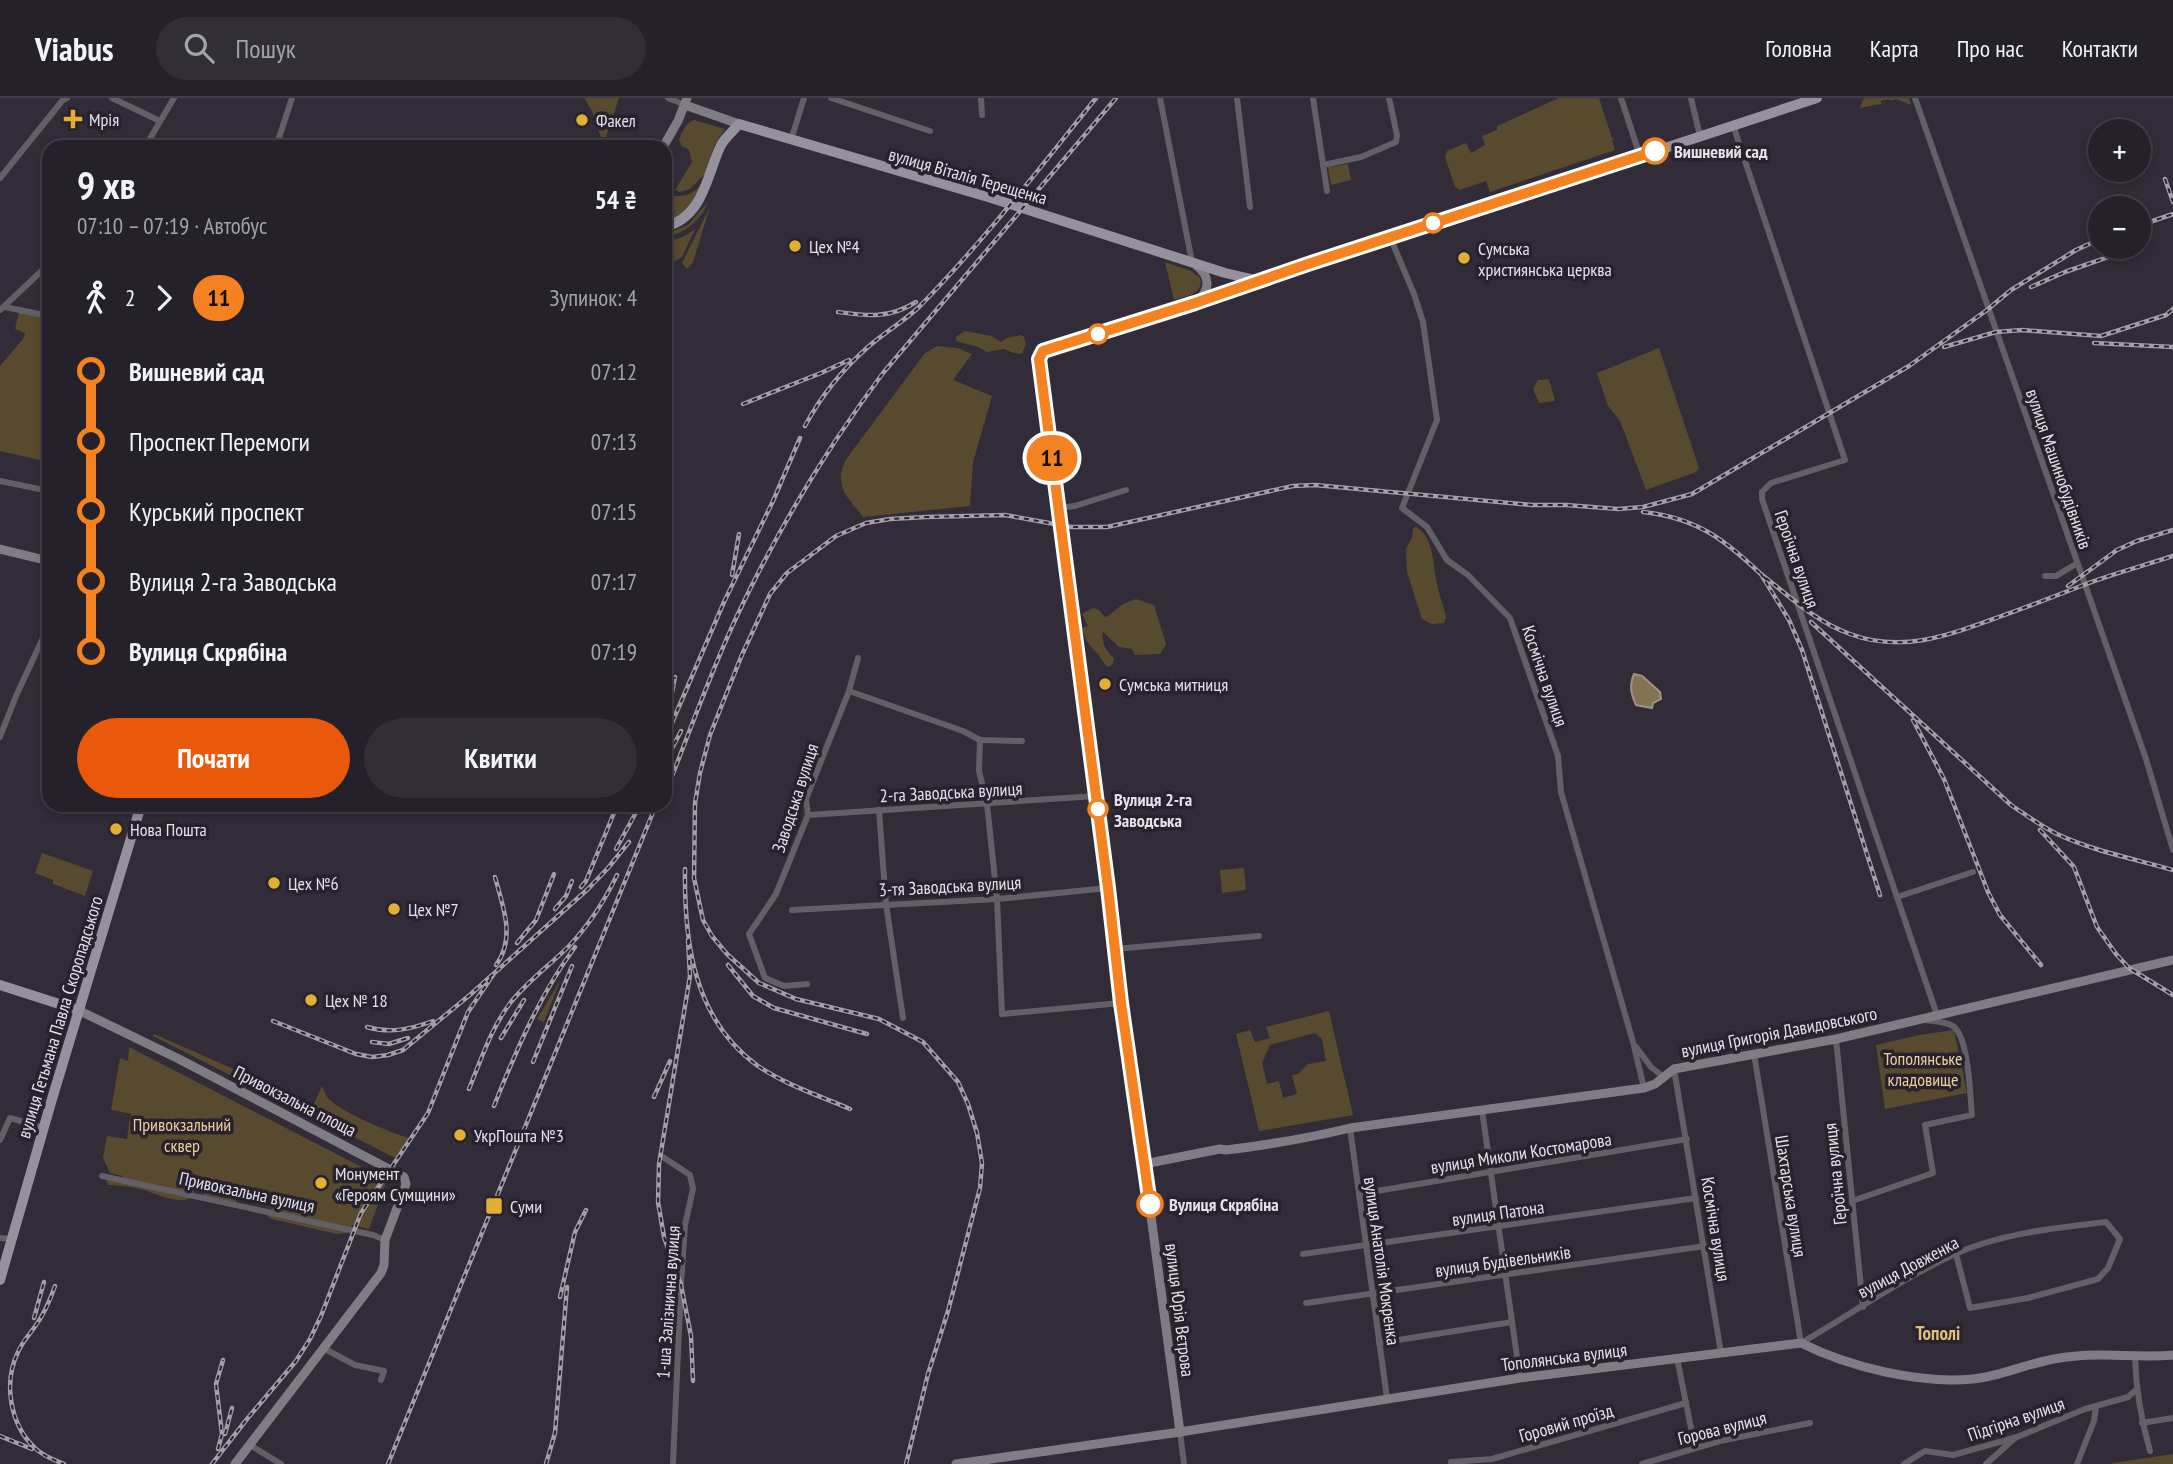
<!DOCTYPE html>
<html lang="uk">
<head>
<meta charset="utf-8">
<style>
	body { margin:0; font-family:"PT Sans Narrow",sans-serif; background:#312e36; color:#f1f3f6; height:100vh; display:flex; flex-direction:column; font-size:26px; white-space:nowrap }
	* { box-sizing:border-box; margin:0 }
	p { font-size:23px; color:#a3a3a8 }
	.icon { flex:none; width:38px; height:38px; fill:none; stroke:currentColor; stroke-width:2; stroke-linecap:round; stroke-linejoin:round }
	.map { position:relative; flex:1; overflow:hidden }
	.panel { position:absolute; left:42px; top:42px; width:630px; height:672px; display:flex; flex-direction:column; background:#25212a; border-radius:21px; box-shadow:0 4px 10px #0003,0 0 0 2px #423e47 }
	.panel>* { flex:none }
	.badge { padding:0 14px; border-radius:23px; font-size:24px; line-height:46px }
	.fabs { position:absolute; left:2088px; top:21px; display:grid; gap:14px }
	.fabs a { display:grid; place-items:center; width:63px; height:63px; border-radius:50%; background:#25212a; box-shadow:0 4px 10px #0003,0 0 0 2px #423e47; font-size:35px }
	.map>.badge { position:absolute; translate:-50% -50%; box-shadow:0 0 0 4px #fff }
	.legs { display:flex; align-items:center; gap:10px; height:77px; padding:0 35px; font-size:23px }
	.legs p { margin-inline-start:auto }
	.overview { display:flex; align-items:center; justify-content:space-between; height:119px; padding:0 35px }
	h1 { font-size:38px; font-weight:800; line-height:52px }
	.primary-button { display:flex; gap:14px; margin-top:auto; padding:14px 35px }
	.primary-button a { flex:1; height:80px; border-radius:42px; background:#ea580c; color:#fff; font-size:28px; font-weight:800; line-height:80px; text-align:center }
	.primary-button a+a { background:#312e36; color:#f1f3f6 }
	ul { padding:0 35px; list-style:none }
	li { display:flex; align-items:center; gap:24px; height:70px; font-size:26px }
	li i { display:grid; place-items:center; width:10px; height:100%; margin:0 9px; background:currentColor }
	li i::after { content:''; width:18px; height:18px; margin:-9px; border:5px solid; border-radius:50%; background:#25212a }
	li p { margin-inline-start:auto }
	li:first-child i { background:linear-gradient(#0000 50%,currentColor 0) }
	li:last-child i { background:linear-gradient(currentColor 50%,#0000 0) }
	header { display:flex; align-items:center; gap:42px; box-sizing:border-box; height:98px; padding:0 35px; background:#25212a; border-bottom:2px solid #423e47 }
	header strong { font-size:33px }
	nav { display:flex; gap:38px; margin-inline-start:auto; font-size:24px }
	.search { width:490px; height:63px; background:#312e36; display:flex; align-items:center; gap:18px; box-sizing:border-box; padding:0 24px; border-radius:38px; color:#a3a3a8; font-size:26px }
	.map>svg:first-child { display:block }
	.green { fill:#584a2e; fill-rule:evenodd }
	.water { fill:#837354; stroke:#a09481; stroke-width:2 }
	.lines { fill:none; stroke-linecap:round; stroke-linejoin:round }
	.street { stroke:#626066; stroke-width:6 }
	.secondary { stroke:#7f7c85; stroke-width:9 }
	.primary { stroke:#95919d; stroke-width:10 }
	.rail-casing { stroke:#a39fa8; stroke-width:4.5 }
	.rail { stroke:#27222e; stroke-width:2; stroke-dasharray:5; stroke-linecap:butt }
	.line-1-casing { stroke:#fff; stroke-width:16 }
	.line-1 { stroke:#f58220; stroke-width:10 }
	.poi-dot { fill:#e3ae34; stroke:#27222e; stroke-width:2.5 }
	.stop-1-dot { fill:#fff; stroke:#f58220; stroke-width:3.5 }
	.labels { text-anchor:middle; dominant-baseline:central; stroke-width:7; stroke-linejoin:round; paint-order:stroke }
	.poi-label { font-size:18px; fill:#e4e1e9; stroke:#27222e; text-anchor:start }
	.stop-label { font-size:18px; font-weight:bold; fill:#e4e1e9; stroke:#27222e; text-anchor:start }
	.street-label { font-size:18px; fill:#e4e1e9; stroke:#27222e }
	.park-label { font-size:18px; fill:#edd097; stroke:#27222e }
	.neighbourhood-label { font-size:19px; font-weight:bold; fill:#e3bf76; stroke:#27222e }
</style>
</head>
<body>
<header>
<strong>Viabus</strong>
<div class="search"><svg class="icon" aria-label="search" viewBox="0 0 24 24"><circle cx="10" cy="10" r="6"/><path d="M15 15l6 6"/></svg>Пошук</div>
<nav><a>Головна</a><a>Карта</a><a>Про нас</a><a>Контакти</a></nav>
</header>
<div class="map">
<svg width="2173" height="1366" viewBox="0 0 2173 1366">
	<rect width="100%" height="100%" fill="#312c38"/>
	<g class="green">
		<polygon points="584,0 619,0 606,39 601,39 591,11"/>
		<polygon points="1559,0 1599,0 1612,40 1615,41 1612,42 1615,52 1490,94 1486,83 1460,92 1455,89 1445,59 1447,53 1466,45 1471,55 1485,47 1482,38 1497,32 1497,28"/>
		<polygon points="1866,0 1909,0 1911,7 1896,1 1890,3 1889,1 1881,3 1881,6 1860,10 1863,1"/>
		<path d="M 694,22 L 725,31 L 715,46 L 706,75 L 690,91 L 680,94 L 675,92 L 692,64 L 689,52 L 682,48 L 679,42 C 681,34 686,25 694,22 Z"/>
		<polygon points="1348,66 1351,82 1331,87 1328,69"/>
		<path d="M 705,83 C 694,101 686,118 665,124 L 665,97 C 687,99 689,99 705,83 Z"/>
		<path d="M 708,104 C 700,124 686,134 665,140 L 665,136 L 688,127 Z"/>
		<polygon points="710,109 693,164 687,171 682,165"/>
		<polygon points="695,131 682,159 672,165 665,152 665,145 685,138"/>
		<path d="M 1165,164 L 1191,173 L 1200,180 L 1201,184 C 1199,198 1186,198 1174,202 Z"/>
		<polygon points="19,214 49,221 49,364 0,353 0,268 23,241 25,235 15,231"/>
		<polygon points="965,233 992,238 1001,244 1007,240 1021,237 1024,239 1026,246 1022,256 1014,255 1004,251 987,254 978,249 956,243 956,239"/>
		<path d="M 937,248 L 957,250 L 972,256 L 953,282 L 992,298 L 973,364 L 970,408 L 863,419 C 847,398 832,387 847,360 L 925,255 Z"/>
		<polygon points="1659,250 1699,370 1696,374 1646,392 1620,323 1608,308 1597,275"/>
		<polygon points="1549,281 1555,303 1539,305 1533,291 1538,282"/>
		<path d="M 1416,429 C 1433,438 1433,464 1436,481 C 1438,493 1443,506 1446,519 L 1444,525 L 1432,526 L 1422,521 L 1407,474 L 1406,451 L 1412,440 L 1413,430 Z"/>
		<path d="M 1136,501 L 1154,507 L 1166,546 L 1160,556 L 1135,557 L 1132,551 L 1119,549 L 1103,534 C 1101,544 1106,553 1114,560 L 1113,566 L 1108,569 C 1103,565 1101,560 1097,555 C 1089,548 1085,541 1082,530 L 1088,528 L 1082,516 L 1093,510 L 1099,512 L 1105,519 L 1108,518 L 1123,506 Z"/>
		<polygon points="42,755 93,773 85,798 53,786 53,782 35,775"/>
		<polygon points="1244,770 1246,792 1222,795 1220,772"/>
		<polygon points="561,881 544,924 537,921"/>
		<path d="M 1329,913 L 1353,1017 L 1259,1033 L 1236,936 L 1250,932 L 1255,944 L 1270,940 L 1266,929 ZM 1315,935 L 1322,941 L 1326,963 L 1308,966 L 1298,976 L 1292,977 L 1297,996 L 1283,1000 L 1279,983 L 1267,986 L 1262,965 L 1270,947 Z"/>
		<polygon points="1954,932 1967,995 1885,1011 1876,947 1919,937"/>
		<polygon points="154,936 245,976 244,979 257,984 259,982 288,994 283,1004 153,938"/>
		<path d="M 129,949 L 387,1082 L 369,1131 L 353,1127 L 346,1135 L 337,1136 L 272,1121 L 267,1118 L 272,1110 L 237,1102 L 235,1106 L 222,1104 L 218,1100 L 208,1101 L 203,1097 L 204,1095 L 194,1093 L 189,1101 C 172,1105 157,1096 141,1091 C 131,1089 118,1087 108,1087 L 106,1081 L 121,1080 L 123,1078 L 110,1075 L 103,1060 L 107,1038 L 127,1041 L 130,1019 L 132,1016 L 111,1012 L 120,960 L 128,963 Z"/>
		<path d="M 322,988 C 323,990 326,997 327,999 C 338,1013 391,1035 409,1040 L 395,1060 L 309,1016 Z"/>
		<polygon points="2173,1356 2173,1366 2112,1366 2113,1365"/>
	</g>
	<path class="water" d="M 1634,576 L 1642,578 L 1660,594 L 1661,601 L 1653,605 L 1652,610 L 1636,607 C 1631,596 1629,588 1634,576 Z"/>
	<g class="lines">
		<g class="street">
			<polyline points="112,0 160,23"/>
			<polyline points="668,0 685,7"/>
			<polyline points="831,0 930,33"/>
			<polyline points="981,0 982,17"/>
			<polyline points="1160,0 1192,164"/>
			<polyline points="1237,0 1250,109"/>
			<polyline points="1313,0 1327,93"/>
			<polyline points="1621,0 1640,58"/>
			<polyline points="1691,0 1700,38"/>
			<polyline points="1915,0 2146,661 2173,752"/>
			<polyline points="1733,27 1845,362 1771,385 1762,394 1762,401 1937,917"/>
			<polyline points="791,42 804,0"/>
			<polyline points="145,49 174,0"/>
			<polyline points="276,49 292,0"/>
			<polyline points="1323,67 1361,59 1396,44 1397,37 1389,0"/>
			<polyline points="0,80 62,3 67,0"/>
			<polyline points="1390,139 1414,196 1423,224 1437,322 1402,410 1427,429 1447,462 1468,477 1510,520 1558,658 1561,694 1633,944 1644,990"/>
			<polyline points="5,209 49,218"/>
			<polyline points="0,212 49,166"/>
			<polyline points="0,383 49,393"/>
			<polyline points="1058,410 1075,408 1126,392"/>
			<polyline points="2045,478 2056,478 2076,466"/>
			<polyline points="849,593 963,633 980,642 1022,643"/>
			<polyline points="0,639 16,598 49,527"/>
			<polyline points="980,642 979,673 987,706 997,801 1002,916 1121,905"/>
			<polyline points="879,712 886,806 903,920"/>
			<polyline points="808,717 1096,698"/>
			<polyline points="1897,799 1973,774"/>
			<polyline points="792,812 997,801 1108,790"/>
			<polyline points="1115,851 1259,838"/>
			<polyline points="807,886 784,888 765,880 749,836 776,796 808,717 806,701 849,593 858,560"/>
			<polyline points="1836,941 1863,1209"/>
			<polyline points="1636,949 1651,969 1665,980"/>
			<path d="M 1754,956 L 1801,1245 C 1851,1216 1903,1180 1955,1156 C 2002,1135 2055,1130 2106,1124 L 2120,1141 L 2108,1170 L 2098,1181 L 2028,1200 L 1970,1210 L 1956,1156"/>
			<polyline points="1674,971 1721,1255"/>
			<polyline points="1482,1012 1520,1280"/>
			<polyline points="1350,1030 1387,1300"/>
			<polyline points="0,1042 10,1020 43,1029"/>
			<polyline points="663,1059 690,1077 693,1091 685,1127 681,1187 673,1366"/>
			<polyline points="102,1078 373,1137 385,1142"/>
			<polyline points="1359,1096 1687,1041"/>
			<path d="M 1852,1103 L 1933,1075 L 1925,1027 L 1972,1017 C 1970,998 1969,939 1953,928 C 1947,924 1933,923 1925,922"/>
			<polyline points="0,1140 11,1141"/>
			<polyline points="1303,1156 1696,1100"/>
			<polyline points="1306,1205 1705,1148"/>
			<polyline points="1379,1245 1512,1224"/>
			<polyline points="325,1251 355,1267 384,1273 381,1282"/>
			<path d="M 2135,1259 C 2136,1292 2141,1321 2150,1353"/>
			<polyline points="1677,1260 1695,1350"/>
			<polyline points="2142,1325 2173,1320"/>
			<polyline points="1180,1334 1184,1366"/>
			<polyline points="250,1347 281,1366"/>
			<polyline points="1451,1364 1492,1361 1686,1305"/>
			<polyline points="1642,1366 1720,1343 1810,1325"/>
			<polyline points="1904,1366 1925,1353 1953,1357 2017,1339 2085,1311 2128,1299 2136,1292"/>
			<polyline points="1986,1366 2015,1340"/>
			<polyline points="2077,1366 2094,1323 2096,1308"/>
		</g>
		<g class="secondary">
			<polyline points="685,7 739,26"/>
			<polyline points="663,49 678,23 687,0"/>
			<path d="M 1196,167 C 1211,179 1210,191 1197,204"/>
			<polyline points="0,451 49,463"/>
			<polyline points="78,912 179,961 404,1079 406,1086 385,1142 384,1167 381,1175 235,1366"/>
			<path d="M 1144,1066 L 1220,1051 L 1226,1052 C 1268,1047 1309,1040 1350,1030 L 1644,990 L 1655,986 L 1674,971 L 1836,941 L 2173,862"/>
			<polyline points="1180,1334 1144,1066 1121,905 1108,790 1039,261 1043,253 1195,206 1260,183"/>
			<path d="M 956,1366 L 1180,1334 L 1520,1280 L 1801,1245 C 1849,1269 1919,1286 1973,1281 C 1997,1279 2021,1268 2045,1263 C 2055,1260 2066,1259 2077,1258 C 2109,1255 2141,1260 2173,1257"/>
		</g>
		<g class="primary">
			<path d="M 665,129 C 704,118 706,79 721,47 C 725,40 733,33 739,26 L 988,99 L 1225,175 L 1260,183 L 1817,0"/>
			<polyline points="0,887 78,912"/>
			<polyline points="0,1182 52,1001 141,707"/>
		</g>
		<defs>
			<g id="rail">
				<polyline points="2165,81 2173,104"/>
				<polyline points="2138,128 2173,116"/>
				<polyline points="2031,189 2065,174 2137,149"/>
				<path d="M 838,214 C 868,218 889,221 916,204"/>
				<polyline points="2094,245 2173,249"/>
				<polyline points="1944,249 1996,234 2022,232 2101,238 2166,217 2173,211"/>
				<polyline points="743,306 821,275 849,262"/>
				<path d="M 805,328 C 821,298 843,271 868,249 C 885,234 903,224 919,209 C 983,144 1039,71 1096,0"/>
				<path d="M 1643,414 C 1700,420 1729,445 1768,483"/>
				<polyline points="732,477 739,436"/>
				<polyline points="2068,488 2117,452 2137,443 2173,432"/>
				<path d="M 1811,524 L 2011,707 C 2026,717 2041,728 2057,736 C 2093,753 2135,761 2173,772"/>
				<polyline points="667,620 675,579"/>
				<polyline points="1913,622 1944,681 1988,794 2000,817 2041,867"/>
				<polyline points="665,641 724,504 773,403 800,340"/>
				<polyline points="665,664 681,633"/>
				<path d="M 665,696 C 689,636 710,575 737,518 C 777,433 827,350 883,275 L 1116,0"/>
				<polyline points="2040,732 2074,769 2097,829 2116,856 2129,870 2173,897"/>
				<polyline points="616,751 640,707"/>
				<path d="M 685,771 C 684,845 694,922 758,968 C 786,987 820,998 850,1011"/>
				<path d="M 495,779 C 503,809 516,840 496,867"/>
				<polyline points="581,789 586,783 616,710"/>
				<path d="M 1880,797 L 1802,552 L 1789,522 L 1761,476 C 1789,498 1816,524 1850,536 C 1901,555 1947,538 1996,520 C 2024,510 2053,499 2081,488 C 2111,476 2143,468 2173,458"/>
				<polyline points="555,811 566,798 572,783"/>
				<polyline points="688,842 690,878 659,1066 658,1104 664,1139 681,1187 691,1238 693,1283"/>
				<polyline points="517,845 536,822 554,776"/>
				<polyline points="728,867 753,898 774,910 867,936"/>
				<polyline points="273,923 356,956 372,959 388,957 403,952 471,896 588,791 608,770 629,744"/>
				<path d="M 367,929 C 390,936 411,931 433,923"/>
				<polyline points="501,940 524,902"/>
				<polyline points="372,944 389,946 408,940"/>
				<polyline points="533,964 572,868"/>
				<path d="M 469,991 C 481,962 491,930 511,904 C 528,883 550,867 569,848 C 589,827 604,804 617,777"/>
				<polyline points="654,999 670,963"/>
				<path d="M 494,1008 C 516,953 539,898 575,849"/>
				<path d="M 55,1188 C 50,1202 45,1215 36,1227 C 30,1236 22,1244 18,1254 C 3,1285 10,1327 35,1350 C 43,1358 54,1362 64,1366"/>
				<polyline points="560,1199 575,1134 586,1112"/>
				<polyline points="34,1220 44,1184"/>
				<polyline points="225,1336 232,1310"/>
				<polyline points="0,1338 32,1351"/>
				<polyline points="218,1351 222,1336 216,1286 223,1262"/>
				<polyline points="212,1366 247,1321 296,1263 310,1241 321,1218 361,1115 428,1015 468,914 493,877"/>
				<polyline points="388,1366 656,707"/>
				<polyline points="546,1366 555,1335 567,1189"/>
				<polyline points="906,1366 928,1276 948,1213 980,1090 982,1065 977,1035 968,1006 958,984 923,944 879,921 796,901 759,885 727,856 712,838 703,822 694,780 695,705 700,675 710,637 741,559 770,496 787,475 836,438 866,425 890,421 926,419 1005,417 1071,429 1107,429 1293,388 1315,387 1532,407 1566,407 1618,411 1643,409 1692,396 1909,268 1987,212 2011,192 2076,152 2100,141"/>
			</g>
		</defs>
		<use href="#rail" class="rail-casing"/>
		<use href="#rail" class="rail"/>
	</g>
	<g class="lines">
		<defs>
			<polyline id="line-1" points="1150,1106 1121,905 1108,790 1039,261 1043,253 1195,205 1308,166 1655,53"/>
		</defs>
		<use href="#line-1" class="line-1-casing"/>
		<use href="#line-1" class="line-1"/>
	</g>
	<g class="poi-dot">
		<path d="M69.5 10.5h7v7h7v7h-7v7h-7v-7h-7v-7h7z"/>
		<circle cx="582" cy="22" r="7"/>
		<circle cx="795" cy="148" r="7"/>
		<circle cx="1464" cy="160" r="7"/>
		<circle cx="1105" cy="586" r="7"/>
		<circle cx="116" cy="731" r="7"/>
		<circle cx="274" cy="785" r="7"/>
		<circle cx="394" cy="811" r="7"/>
		<circle cx="311" cy="902" r="7"/>
		<circle cx="460" cy="1037" r="7"/>
		<circle cx="321" cy="1085" r="7"/>
		<rect x="485" y="1099" width="18" height="18" rx="3.5"/>
	</g>
	<g class="stop-1-dot">
		<circle cx="1655" cy="53" r="12"/>
		<circle cx="1433" cy="125" r="9"/>
		<circle cx="1098" cy="236" r="9"/>
		<circle cx="1098" cy="711" r="9"/>
		<circle cx="1150" cy="1106" r="12"/>
	</g>
	<g class="labels">
		<g class="poi-label">
			<text x="89" y="21">Мрія</text>
			<text x="596" y="22">Факел</text>
			<text x="809" y="148">Цех №4</text>
			<text x="1478" y="150">Сумська<tspan x="1478" dy="21">християнська церква</tspan></text>
			<text x="1119" y="586">Сумська митниця</text>
			<text x="130" y="731">Нова Пошта</text>
			<text x="288" y="785">Цех №6</text>
			<text x="408" y="811">Цех №7</text>
			<text x="325" y="902">Цех № 18</text>
			<text x="474" y="1037">УкрПошта №3</text>
			<text x="335" y="1075">Монумент<tspan x="335" dy="21">«Героям Сумщини»</tspan></text>
			<text x="510" y="1108">Суми</text>
		</g>
		<g class="stop-label">
			<text x="1674" y="53">Вишневий сад</text>
			<text x="1114" y="701">Вулиця 2-га<tspan x="1114" dy="21">Заводська</tspan></text>
			<text x="1169" y="1106">Вулиця Скрябіна</text>
		</g>
		<g class="street-label">
			<text transform="translate(968 78) rotate(16)">вулиця Віталія Терещенка</text>
			<text transform="translate(2059 371) rotate(71)">вулиця Машинобудівників</text>
			<text transform="translate(1797 461) rotate(71)">Героїчна вулиця</text>
			<text transform="translate(1545 578) rotate(71)">Космічна вулиця</text>
			<text transform="translate(951 694) rotate(-3)">2-га Заводська вулиця</text>
			<text transform="translate(795 700) rotate(-72)">Заводська вулиця</text>
			<text transform="translate(950 788) rotate(-3)">3-тя Заводська вулиця</text>
			<text transform="translate(60 919) rotate(-73)">вулиця Гетьмана Павла Скоропадського</text>
			<text transform="translate(1779 934) rotate(-11)">вулиця Григорія Давидовського</text>
			<text transform="translate(295 1003) rotate(27)">Привокзальна площа</text>
			<text transform="translate(1521 1055) rotate(-9)">вулиця Миколи Костомарова</text>
			<text transform="translate(1835 1076) rotate(-96)">Героїчна вулиця</text>
			<text transform="translate(247 1094) rotate(12)">Привокзальна вулиця</text>
			<text transform="translate(1791 1098) rotate(81)">Шахтарська вулиця</text>
			<text transform="translate(1498 1115) rotate(-8)">вулиця Патона</text>
			<text transform="translate(1716 1131) rotate(81)">Космічна вулиця</text>
			<text transform="translate(1382 1163) rotate(82)">вулиця Анатолія Мокренка</text>
			<text transform="translate(1503 1163) rotate(-8)">вулиця Будівельників</text>
			<text transform="translate(1908 1169) rotate(-28)">вулиця Довженка</text>
			<text transform="translate(668 1204) rotate(-86)">1-ша Залізнична вулиця</text>
			<text transform="translate(1180 1212) rotate(83)">вулиця Юрія Вєтрова</text>
			<text transform="translate(1564 1259) rotate(-7)">Тополянська вулиця</text>
			<text transform="translate(2016 1321) rotate(-19)">Підгірна вулиця</text>
			<text transform="translate(1566 1325) rotate(-16)">Горовий проїзд</text>
			<text transform="translate(1722 1330) rotate(-14)">Горова вулиця</text>
		</g>
		<g class="park-label">
			<text x="1923" y="960">Тополянське<tspan x="1923" dy="21">кладовище</tspan></text>
			<text x="182" y="1026">Привокзальний<tspan x="182" dy="21">сквер</tspan></text>
		</g>
		<g class="neighbourhood-label">
			<text x="1938" y="1235">Тополі</text>
		</g>
	</g>
</svg>
<div class="fabs">
<a>+</a>
<a>−</a>
</div>
<b class="badge" style="left:1052px;top:360px;background:#f58220;color:#111">11</b>
<section class="panel">
<div class="overview"><div><h1>9 хв</h1><p>07:10 – 07:19 · Автобус</p></div><b>54 ₴</b></div>
<div class="legs"><svg class="icon" aria-label="walk" viewBox="0 0 24 24"><circle cx="13" cy="4" r="2"/><path d="M13 8l-2 6 4 7M11 14l-3 7M7 12l3-4h3l4 4"/></svg>2<svg class="icon" aria-label="forward" viewBox="0 0 24 24"><path d="M9 5l7 7-7 7"/></svg><b class="badge" style="background:#f58220;color:#111">11</b><p>Зупинок: 4</p></div>
<ul>
<li><i style="color:#f58220"></i><b>Вишневий сад</b><p>07:12</p></li>
<li><i style="color:#f58220"></i><span>Проспект Перемоги</span><p>07:13</p></li>
<li><i style="color:#f58220"></i><span>Курський проспект</span><p>07:15</p></li>
<li><i style="color:#f58220"></i><span>Вулиця 2-га Заводська</span><p>07:17</p></li>
<li><i style="color:#f58220"></i><b>Вулиця Скрябіна</b><p>07:19</p></li>
</ul>
<div class="primary-button"><a>Почати</a><a>Квитки</a></div>
</section>
</div>
</body>
</html>
